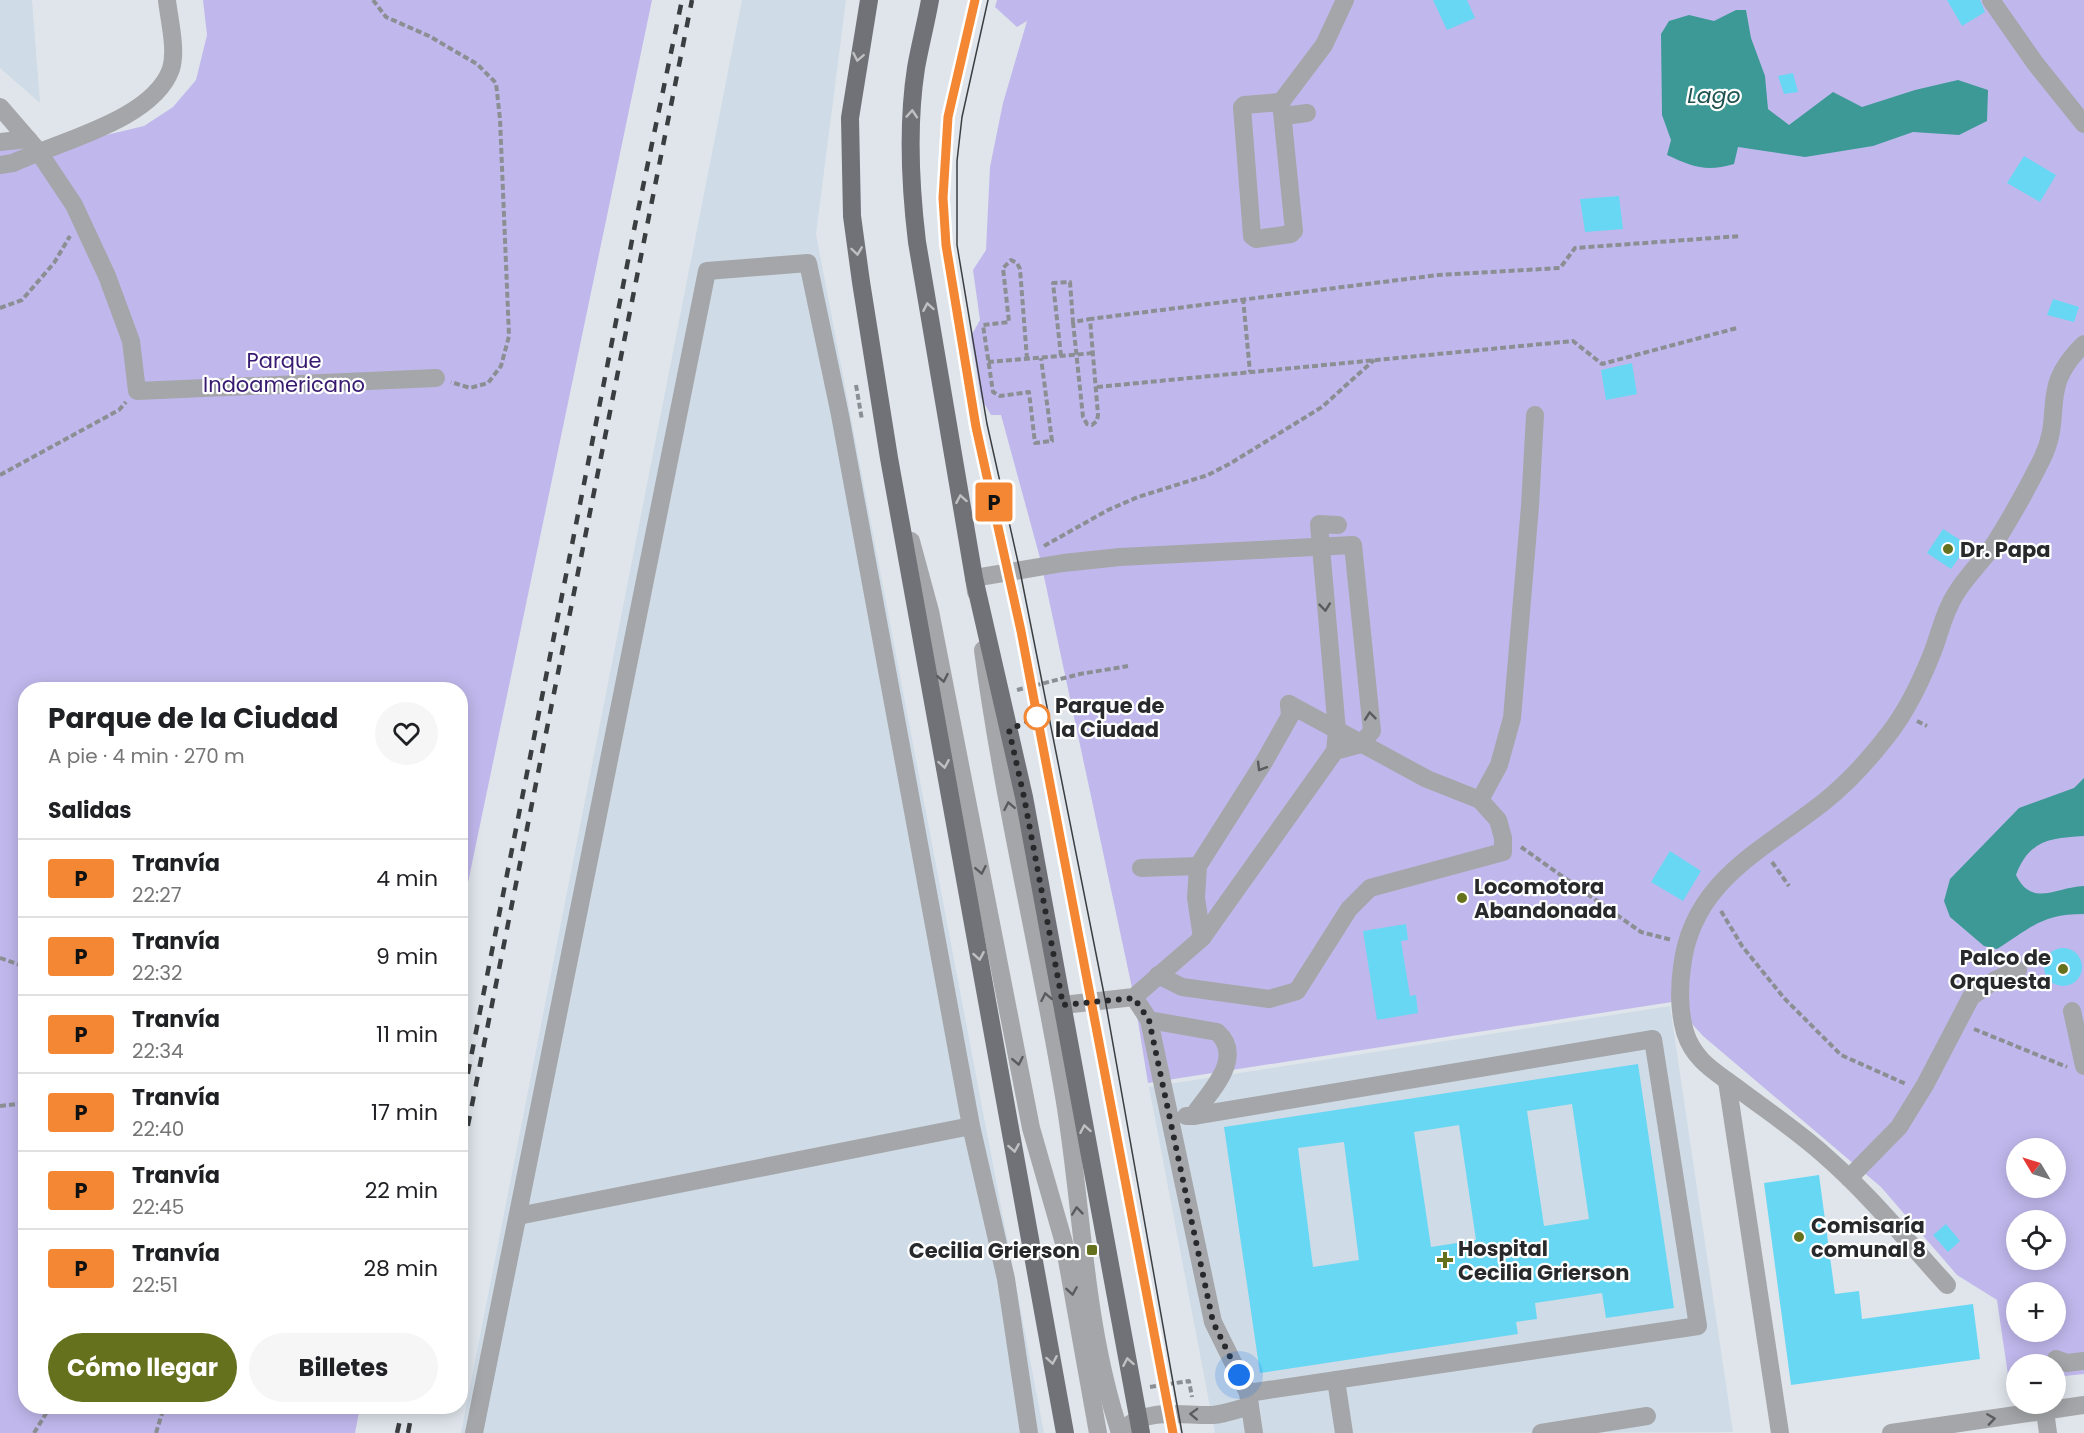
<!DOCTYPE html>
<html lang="es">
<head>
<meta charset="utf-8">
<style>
	body { margin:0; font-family:Poppins,sans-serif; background:#f6f6f6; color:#202124; height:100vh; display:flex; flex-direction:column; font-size:22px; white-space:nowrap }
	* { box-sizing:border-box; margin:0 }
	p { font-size:20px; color:#757577 }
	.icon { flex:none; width:33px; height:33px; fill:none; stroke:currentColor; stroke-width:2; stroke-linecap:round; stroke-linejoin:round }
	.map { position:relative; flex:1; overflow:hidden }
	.details { position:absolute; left:18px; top:682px; width:450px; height:732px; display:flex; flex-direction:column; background:#fff; border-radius:24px; box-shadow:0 3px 15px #0003 }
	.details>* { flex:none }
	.badge { padding:0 12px; border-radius:4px; font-size:21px; line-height:39px }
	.needle { width:39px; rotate:308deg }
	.tools { position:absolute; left:2006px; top:1138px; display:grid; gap:12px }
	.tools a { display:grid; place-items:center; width:60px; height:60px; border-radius:50%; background:#fff; box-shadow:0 3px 15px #0003; font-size:30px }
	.you { position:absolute; width:30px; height:30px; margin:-15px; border:4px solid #fff; border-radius:50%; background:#1a73e8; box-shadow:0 0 0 9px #1a73e833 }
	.map>.badge { position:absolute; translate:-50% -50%; box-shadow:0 0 0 3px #fff }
	h2 { padding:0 30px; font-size:22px; line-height:54px }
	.round { display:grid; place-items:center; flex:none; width:63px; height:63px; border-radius:32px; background:#f6f6f6 }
	.summary { display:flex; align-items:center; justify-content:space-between; height:102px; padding:0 30px }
	h1 { font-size:28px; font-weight:700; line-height:45px }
	.action { display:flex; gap:12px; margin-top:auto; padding:12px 30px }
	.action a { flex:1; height:69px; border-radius:36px; background:#65711c; color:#fff; font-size:24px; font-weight:700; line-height:69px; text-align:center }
	.action a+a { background:#f6f6f6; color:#202124 }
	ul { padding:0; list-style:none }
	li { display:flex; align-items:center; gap:18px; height:78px; padding:0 30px; border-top:2px solid #e0e0e0 }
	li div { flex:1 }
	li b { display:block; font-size:22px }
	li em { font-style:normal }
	li .badge { min-width:66px; font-weight:700; text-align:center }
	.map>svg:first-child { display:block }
	.built { fill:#cfdbe6 }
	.green { fill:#c0b8ec; fill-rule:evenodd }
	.water { fill:#3c9996 }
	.building { fill:#68d7f3; fill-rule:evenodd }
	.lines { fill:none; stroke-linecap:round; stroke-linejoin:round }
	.path { stroke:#8b8f93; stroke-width:4; stroke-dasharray:6 3; stroke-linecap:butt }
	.minor { stroke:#a5a6a9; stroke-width:18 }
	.major { stroke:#707277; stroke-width:18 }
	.tram { stroke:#3b3e40; stroke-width:1.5 }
	.rail { stroke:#3b3e40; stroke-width:4.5; stroke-dasharray:10 10; stroke-linecap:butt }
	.oneway { stroke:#bfc0c2 }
	.oneway2 { stroke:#595b5d }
	.line-casing { stroke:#fff; stroke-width:14 }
	.line { stroke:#f38733; stroke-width:9 }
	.walk { stroke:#27292b; stroke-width:6; stroke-dasharray:0 10.8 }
	.poi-dot { fill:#65711c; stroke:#fff; stroke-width:2 }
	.stop-dot { fill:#fff; stroke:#f38733; stroke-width:3 }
	.labels { text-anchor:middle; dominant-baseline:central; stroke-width:4.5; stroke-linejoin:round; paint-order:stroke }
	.park-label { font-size:21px; fill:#381b71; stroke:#fff }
	.poi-label { font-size:21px; font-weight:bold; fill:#27292b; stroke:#fff; text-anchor:start }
	.stop-label { font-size:21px; font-weight:bold; fill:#27292b; stroke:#fff; text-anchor:start }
	.water-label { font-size:22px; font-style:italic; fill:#1e5351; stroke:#fff }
</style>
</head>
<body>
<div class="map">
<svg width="2084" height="1433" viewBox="0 0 2084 1433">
	<rect width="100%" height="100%" fill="#dfe5eb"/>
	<g class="built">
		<polygon points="0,0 32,0 40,103 0,68"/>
		<polygon points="742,0 846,0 816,234 1044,1433 461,1433"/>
		<polygon points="1670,1006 1733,1432 1215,1433 1149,1087"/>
	</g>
	<g class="green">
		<polygon points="203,0 652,0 461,916 460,690 26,690 26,1407 360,1407 355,1433 0,1433 0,142 39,151 144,126 173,107 196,80 207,35"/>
		<path d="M 997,0 L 2084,0 L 2084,1374 L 2055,1377 L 2055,1365 L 2016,1365 L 2016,1381 L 2009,1382 L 1997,1300 L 1957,1275 L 1881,1187 L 1703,1036 L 1672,1002 L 1148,1083 L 1134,997 L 1040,558 L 1001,415 L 991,415 L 981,398 L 971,336 L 980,320 L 973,270 L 986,250 L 990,167 L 1003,103 L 1027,21 L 1017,27 L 995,7 ZM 2016,1149 L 2055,1149 L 2055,1188 L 2016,1188 ZM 2016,1221 L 2055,1221 L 2055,1260 L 2016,1260 ZM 2016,1293 L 2055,1293 L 2055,1332 L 2016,1332 Z"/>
	</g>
	<g class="water">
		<path d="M 1736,10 L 1746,10 L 1751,38 L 1765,76 L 1768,109 L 1789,125 L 1833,92 L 1862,107 L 1915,90 L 1958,80 L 1988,90 L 1987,121 L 1959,135 L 1913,132 L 1873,146 L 1805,157 L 1738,147 L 1734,164 C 1706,172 1693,167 1667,155 L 1671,140 L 1662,115 L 1661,34 L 1669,21 L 1689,15 L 1714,21 Z"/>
		<path d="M 2084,778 L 2084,836 C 2050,838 2029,840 2016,875 C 2032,908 2056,887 2084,886 L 2084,914 C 2041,914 2031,928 1997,949 L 1984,946 L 1950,917 L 1944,901 L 1950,879 L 2019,808 L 2074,788 Z"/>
	</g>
	<g class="building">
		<polygon points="1433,0 1467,0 1475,18 1447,30"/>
		<polygon points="1947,0 1980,0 1985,12 1962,26"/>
		<polygon points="1793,73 1798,92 1784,94 1778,76"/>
		<polygon points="2024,156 2056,175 2040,202 2007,183"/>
		<polygon points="1619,196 1623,229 1585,232 1580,199"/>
		<polygon points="2053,299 2079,307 2074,322 2047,315"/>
		<polygon points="1632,363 1637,394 1606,400 1601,370"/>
		<polygon points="1943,529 1968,545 1951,569 1927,553"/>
		<polygon points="1670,851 1701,871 1683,901 1651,882"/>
		<polygon points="1406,924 1408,940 1401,941 1410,996 1416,995 1418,1013 1377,1020 1363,931"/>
		<circle cx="2063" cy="967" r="19"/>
		<path d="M 1638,1064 L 1674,1308 L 1606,1318 L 1602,1293 L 1535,1303 L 1537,1319 L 1516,1322 L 1518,1334 L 1260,1373 L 1224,1127 ZM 1572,1104 L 1589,1219 L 1544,1226 L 1527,1111 ZM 1459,1125 L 1476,1240 L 1431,1247 L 1414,1132 ZM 1344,1142 L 1359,1260 L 1313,1267 L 1298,1148 Z"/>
		<polygon points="1819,1175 1835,1294 1859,1291 1862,1319 1973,1304 1980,1359 1791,1385 1764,1183"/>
		<polygon points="1946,1224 1960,1241 1948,1252 1933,1235"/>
	</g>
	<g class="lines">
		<g class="path">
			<polyline points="373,0 386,17 429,36 477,64 496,83 500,119 509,336 501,366 488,383 470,388 451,382"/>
			<polyline points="1243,298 1250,372"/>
			<polyline points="0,308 22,300 54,263 70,236"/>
			<polyline points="1073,322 1083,417 1087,424 1092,425 1097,421 1098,415 1090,319 1438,275 1560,268 1575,248 1741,236"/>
			<polyline points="1061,356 1053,283 1070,282 1073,322 1090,319"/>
			<polyline points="1027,359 1020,269 1017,263 1011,260 1003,268 1009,322 983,325 993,392 1000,396 1029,392 1035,443 1052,441 1041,358"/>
			<polyline points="988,362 1094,353"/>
			<polyline points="856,385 862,420"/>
			<polyline points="1097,387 1573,341 1602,364 1737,328"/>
			<polyline points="0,475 119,410 126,402"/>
			<polyline points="1044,546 1108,510 1138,497 1208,475 1231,463 1322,407 1374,360"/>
			<polyline points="1017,690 1080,674 1128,666"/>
			<polyline points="1917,721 1927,726"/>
			<polyline points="1521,847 1641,932 1672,940"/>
			<polyline points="1772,862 1789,886"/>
			<polyline points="1721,911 1742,946 1784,998 1841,1055 1906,1084"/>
			<polyline points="0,958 26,967"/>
			<polyline points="1974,1029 2067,1067"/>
			<polyline points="0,1106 26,1103"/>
			<polyline points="1150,1387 1189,1381 1192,1397"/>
			<polyline points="34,1433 50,1407"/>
			<polyline points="156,1433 164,1407"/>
		</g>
		<g class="minor">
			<polyline points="1991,0 2035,63 2084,124"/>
			<polygon points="1281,102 1294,231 1291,234 1256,239 1252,236 1242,107 1244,105"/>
			<polyline points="1281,102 1324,45 1345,0"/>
			<polyline points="0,107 38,151 74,205 107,276 131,341 137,391 436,378"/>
			<polyline points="1284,116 1307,113"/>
			<polyline points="0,142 28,139"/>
			<path d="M 0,165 L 13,163 C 60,141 153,120 171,69 C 177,49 169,20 167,0"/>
			<polyline points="911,541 930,611 1031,1128 1064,1243 1098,1433"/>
			<polyline points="976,592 974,578 1063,563 1120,557 1353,545 1372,731 1361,744 1335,751"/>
			<path d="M 983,650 C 1003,801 1040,951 1065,1102 C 1083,1213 1084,1325 1120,1433"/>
			<polyline points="1480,800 1499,765 1512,718 1530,506 1535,415"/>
			<polyline points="1141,868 1198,866"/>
			<polyline points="1202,938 1196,898 1198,866 1264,762 1290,716 1289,704"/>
			<polyline points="1158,975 1182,987 1269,999 1297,991 1349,909 1370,888 1503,852 1503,838 1498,820 1480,800 1427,779 1289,704"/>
			<polyline points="1134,997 1149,1020 1213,1322 1248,1393 1254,1433"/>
			<polyline points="1063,1005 1134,997 1202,938 1335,751 1337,731 1319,524 1338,525"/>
			<polyline points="2072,1011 2084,1066"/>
			<path d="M 1149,1020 L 1217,1032 C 1246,1058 1209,1092 1193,1116 L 1186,1116"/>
			<polyline points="1727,1081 1780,1433"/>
			<polyline points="1193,1116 1653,1039 1698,1326 1248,1393"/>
			<polyline points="1849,1178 1899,1127 1925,1085 1971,997 1995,980 2018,970"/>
			<polyline points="518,1216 971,1126"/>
			<path d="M 1947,1285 C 1907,1241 1868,1193 1823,1154 C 1796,1130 1766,1110 1737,1088 C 1716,1072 1694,1061 1685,1032 C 1679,1011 1679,989 1682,967 C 1692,880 1764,850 1825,801 C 1850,781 1872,756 1891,731 C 1909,707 1922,679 1933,651 C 1940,633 1944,612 1955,595 C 1966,576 1983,561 1995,543 C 2012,516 2028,487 2042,459 C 2065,412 2037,389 2084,344"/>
			<polyline points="2056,1359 2067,1363 2084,1361"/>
			<polyline points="1336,1380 1344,1433"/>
			<polyline points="2045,1411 2048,1433"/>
			<path d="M 1125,1428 C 1150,1407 1183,1416 1213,1415 C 1225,1414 1238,1409 1250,1406"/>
			<polyline points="474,1433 707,271 808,263 840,415 971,1126 1006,1279 1029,1433"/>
			<polyline points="1541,1433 1647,1416"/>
			<polyline points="1891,1433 2084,1405"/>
		</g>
		<g class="major">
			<polyline points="869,0 850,118 852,216 861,282 889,458 1065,1433"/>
			<path d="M 930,0 C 926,23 920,45 916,68 C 907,126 910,184 917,242 L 974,578 L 1024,797 L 1141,1433"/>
		</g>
		<g class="tram">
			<polyline points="975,0 948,117 943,198 946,245 976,427 1021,631 1173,1433"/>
			<polyline points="988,0 962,117 957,161 957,245 987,424 1020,571 1105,999 1182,1433"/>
		</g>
		<g class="rail">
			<polyline points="460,1113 635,225 682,0"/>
			<polyline points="460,1165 692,0"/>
			<polyline points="397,1433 403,1407"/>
			<polyline points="408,1433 413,1407"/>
		</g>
	</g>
	<defs><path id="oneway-chevron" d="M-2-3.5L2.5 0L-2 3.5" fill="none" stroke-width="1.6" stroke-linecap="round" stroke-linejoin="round" transform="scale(1.5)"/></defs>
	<g class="oneway">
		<use href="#oneway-chevron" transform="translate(858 57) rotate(101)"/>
		<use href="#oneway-chevron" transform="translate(912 114) rotate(-86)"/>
		<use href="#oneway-chevron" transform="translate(857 251) rotate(82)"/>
		<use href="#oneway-chevron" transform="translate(928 307) rotate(-100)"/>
		<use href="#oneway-chevron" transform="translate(961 499) rotate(-100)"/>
		<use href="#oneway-chevron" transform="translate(944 764) rotate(80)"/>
		<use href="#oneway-chevron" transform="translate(979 956) rotate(80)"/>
		<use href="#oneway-chevron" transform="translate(1085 1129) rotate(-100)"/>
		<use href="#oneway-chevron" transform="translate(1014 1148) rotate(80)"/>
		<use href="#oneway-chevron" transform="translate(1052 1360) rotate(80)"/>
		<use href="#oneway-chevron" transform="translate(1128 1362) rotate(-100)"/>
	</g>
	<g class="oneway2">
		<use href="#oneway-chevron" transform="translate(1325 607) rotate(84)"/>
		<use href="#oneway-chevron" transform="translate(943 678) rotate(79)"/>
		<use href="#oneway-chevron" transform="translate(1370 716) rotate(-96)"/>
		<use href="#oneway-chevron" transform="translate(1261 767) rotate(121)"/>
		<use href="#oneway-chevron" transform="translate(1009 806) rotate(-101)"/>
		<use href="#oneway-chevron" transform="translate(981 870) rotate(79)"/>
		<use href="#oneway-chevron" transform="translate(1046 997) rotate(-101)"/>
		<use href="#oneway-chevron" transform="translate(1018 1061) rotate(79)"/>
		<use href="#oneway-chevron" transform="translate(1077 1211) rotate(-96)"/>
		<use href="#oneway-chevron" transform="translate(1072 1291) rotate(81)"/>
		<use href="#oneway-chevron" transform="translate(1194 1414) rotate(-178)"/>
		<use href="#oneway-chevron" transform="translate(1991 1419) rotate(-8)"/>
	</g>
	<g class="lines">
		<defs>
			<polyline id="line" points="975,0 948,117 943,198 946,245 976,427 1021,631 1173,1433"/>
		</defs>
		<use href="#line" class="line-casing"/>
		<use href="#line" class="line"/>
		<polyline class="walk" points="1037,717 1009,730 1024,797 1063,1005 1134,998 1149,1020 1213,1322 1239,1375"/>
	</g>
	<g class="poi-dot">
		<circle cx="1948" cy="549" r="6"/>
		<circle cx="1462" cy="898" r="6"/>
		<circle cx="2063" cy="969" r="6"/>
		<circle cx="1799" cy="1237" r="6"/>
		<rect x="1086" y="1244" width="12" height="12" rx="3"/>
		<path d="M1442 1251h6v6h6v6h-6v6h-6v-6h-6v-6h6z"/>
	</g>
	<circle class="stop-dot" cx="1037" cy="717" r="12"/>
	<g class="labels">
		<g class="park-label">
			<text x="284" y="360">Parque<tspan x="284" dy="24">Indoamericano</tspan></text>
		</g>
		<g class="poi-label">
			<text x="1960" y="549">Dr. Papa</text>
			<text x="1474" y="886">Locomotora<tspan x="1474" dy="24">Abandonada</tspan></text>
			<text x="2051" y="957" text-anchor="end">Palco de<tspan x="2051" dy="24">Orquesta</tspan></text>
			<text x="1811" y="1225">Comisaría<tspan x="1811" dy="24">comunal 8</tspan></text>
			<text x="1458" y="1248">Hospital<tspan x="1458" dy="24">Cecilia Grierson</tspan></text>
			<text x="1080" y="1250" text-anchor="end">Cecilia Grierson</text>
		</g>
		<g class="stop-label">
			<text x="1055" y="705">Parque de<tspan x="1055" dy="24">la Ciudad</tspan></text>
		</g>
		<g class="water-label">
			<text x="1714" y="95">Lago</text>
		</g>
	</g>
</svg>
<div class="tools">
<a><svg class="needle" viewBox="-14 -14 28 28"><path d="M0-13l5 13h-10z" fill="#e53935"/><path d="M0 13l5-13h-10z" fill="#757577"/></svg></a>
<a><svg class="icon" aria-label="locate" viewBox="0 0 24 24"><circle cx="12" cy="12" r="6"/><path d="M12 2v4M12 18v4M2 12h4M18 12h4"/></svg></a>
<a>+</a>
<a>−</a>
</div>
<div class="you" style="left:1239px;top:1375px"></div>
<b class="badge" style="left:994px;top:502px;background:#f38733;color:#111">P</b>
<section class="details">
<div class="summary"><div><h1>Parque de la Ciudad</h1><p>A pie · 4 min · 270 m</p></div><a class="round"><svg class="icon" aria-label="heart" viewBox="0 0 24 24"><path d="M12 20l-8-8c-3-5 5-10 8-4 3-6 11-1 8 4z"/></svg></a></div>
<h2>Salidas</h2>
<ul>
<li><span class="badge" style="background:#f38733;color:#111">P</span><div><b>Tranvía</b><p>22:27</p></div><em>4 min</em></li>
<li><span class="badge" style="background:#f38733;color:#111">P</span><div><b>Tranvía</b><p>22:32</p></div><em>9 min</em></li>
<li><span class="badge" style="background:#f38733;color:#111">P</span><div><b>Tranvía</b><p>22:34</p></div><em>11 min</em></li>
<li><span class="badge" style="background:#f38733;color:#111">P</span><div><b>Tranvía</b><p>22:40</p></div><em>17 min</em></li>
<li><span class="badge" style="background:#f38733;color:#111">P</span><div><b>Tranvía</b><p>22:45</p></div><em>22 min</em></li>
<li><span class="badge" style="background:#f38733;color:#111">P</span><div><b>Tranvía</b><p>22:51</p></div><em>28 min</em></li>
</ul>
<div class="action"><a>Cómo llegar</a><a>Billetes</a></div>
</section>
</div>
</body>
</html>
